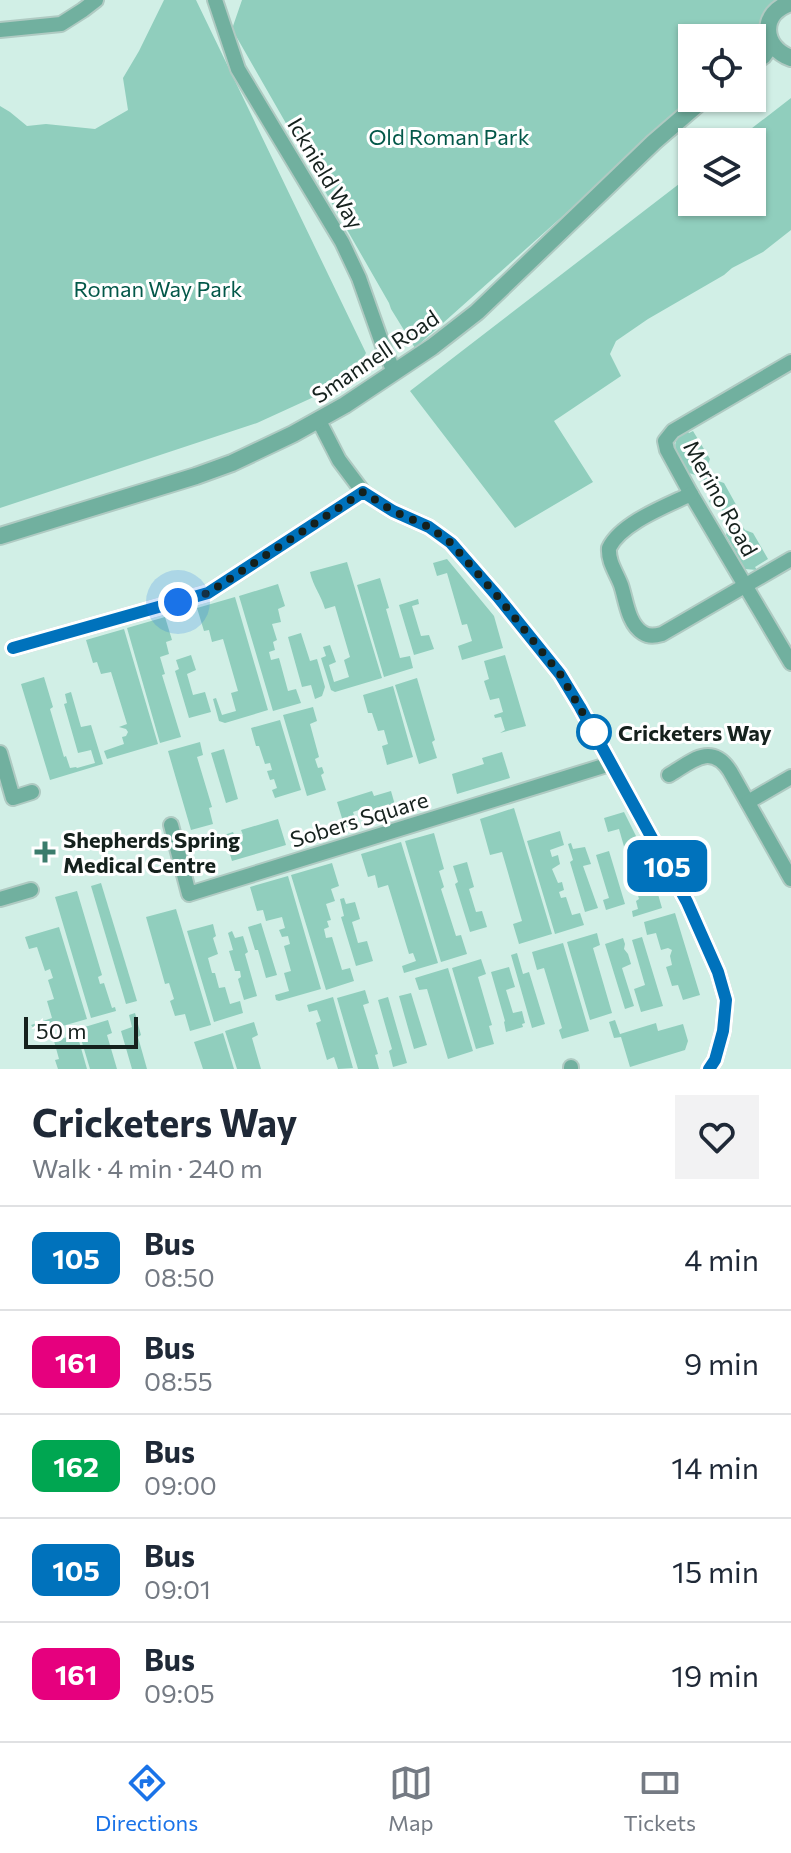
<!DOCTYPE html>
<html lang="en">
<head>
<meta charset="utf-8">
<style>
	body { margin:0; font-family:Commissioner,sans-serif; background:#f2f2f3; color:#1f2937; height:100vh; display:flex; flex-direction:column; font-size:30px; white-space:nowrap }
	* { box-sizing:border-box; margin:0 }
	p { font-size:26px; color:#747a83 }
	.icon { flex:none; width:44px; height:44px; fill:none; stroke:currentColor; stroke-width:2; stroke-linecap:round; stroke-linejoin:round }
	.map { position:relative; height:1069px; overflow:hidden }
	.details { display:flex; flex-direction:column; background:#fff; flex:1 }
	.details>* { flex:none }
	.badge { padding:0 16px; border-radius:12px; font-size:28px; line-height:52px }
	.buttons { position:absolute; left:678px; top:24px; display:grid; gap:16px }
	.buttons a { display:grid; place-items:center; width:88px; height:88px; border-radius:0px; background:#fff; box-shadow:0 2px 6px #0004; font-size:40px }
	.scale { position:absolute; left:24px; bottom:20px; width:114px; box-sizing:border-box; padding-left:8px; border:4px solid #15211d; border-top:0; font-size:22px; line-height:28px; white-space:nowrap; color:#15211d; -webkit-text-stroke:6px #fff; paint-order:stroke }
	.you { position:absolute; width:40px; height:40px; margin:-20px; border:6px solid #fff; border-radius:50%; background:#1a73e8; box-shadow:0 0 0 12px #1a73e833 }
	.map>.badge { position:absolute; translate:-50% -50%; box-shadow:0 0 0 4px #fff }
	.round { display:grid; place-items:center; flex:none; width:84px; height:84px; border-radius:0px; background:#f2f2f3 }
	.summary { display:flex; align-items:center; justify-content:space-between; height:136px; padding:0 32px }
	h1 { font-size:38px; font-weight:700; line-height:60px }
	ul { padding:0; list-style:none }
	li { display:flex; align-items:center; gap:24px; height:104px; padding:0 32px; border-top:2px solid #e0e1e3 }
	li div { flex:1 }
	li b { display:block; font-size:30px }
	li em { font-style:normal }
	li .badge { min-width:88px; font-weight:700; text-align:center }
	.tab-bar { display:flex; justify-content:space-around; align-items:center; height:112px; border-top:2px solid #e0e1e3; background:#fff; font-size:22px; color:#747a83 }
	.tab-bar a { display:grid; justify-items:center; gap:4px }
	.tab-bar .selected { color:#1a73e8 }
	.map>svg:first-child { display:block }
	.green { fill:#90cebd }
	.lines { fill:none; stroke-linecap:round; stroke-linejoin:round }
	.minor-casing { stroke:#afcac2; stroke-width:18 }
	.tertiary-casing { stroke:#afcac2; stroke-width:20 }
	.minor { stroke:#71b09f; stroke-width:14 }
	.tertiary { stroke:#71b09f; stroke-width:16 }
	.line-casing { stroke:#fff; stroke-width:18 }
	.line { stroke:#0072bc; stroke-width:12 }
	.walk { stroke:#15211d; stroke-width:8; stroke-dasharray:0 14.4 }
	.stop-dot { fill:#fff; stroke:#0072bc; stroke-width:4 }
	.poi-dot { fill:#3b7c6c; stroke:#fff; stroke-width:3 }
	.labels { text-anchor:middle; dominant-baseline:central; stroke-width:6; stroke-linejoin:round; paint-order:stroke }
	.park-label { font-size:22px; fill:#035849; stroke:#fff }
	.street-label { font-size:22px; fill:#15211d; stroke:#fff }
	.stop-label { font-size:22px; font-weight:bold; fill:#15211d; stroke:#fff; text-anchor:start }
	.poi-label { font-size:22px; font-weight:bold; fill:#15211d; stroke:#fff; text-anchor:start }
</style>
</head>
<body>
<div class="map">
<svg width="791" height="1069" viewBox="0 0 791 1069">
	<rect width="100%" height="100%" fill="#d1efe6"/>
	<g class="green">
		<polygon points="164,0 196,0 366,353 351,380 257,423 0,508 0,106 10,112 27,126 46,124 95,129 128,110 123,78 139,51"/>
		<path d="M 242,0 L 791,0 C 774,16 768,39 752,56 L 752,38 L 692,38 L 692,98 L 695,98 L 415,348 L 391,309 L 389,303 L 232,29 Z"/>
		<polygon points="791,98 791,230 763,252 732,268 724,275 648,319 616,341 610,354 621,376 554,421 593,482 515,528 410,391 692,174 692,202 752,202 752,142 734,142"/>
		<path d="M 686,429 L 689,433 L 693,431 L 710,459 L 707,467 L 715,480 L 724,483 L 739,510 L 737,518 L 745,530 L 753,533 L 768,559 L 755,567 L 757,570 L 745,569 L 726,535 L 729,523 L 720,506 L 709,502 L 712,494 L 702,477 L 689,473 C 678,456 666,445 686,429 Z"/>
		<polygon points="447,559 494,616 503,648 462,660 458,646 472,641 467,624 462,625 447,573 437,576 433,563"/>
		<path d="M 347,562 L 382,678 L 335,692 L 331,690 L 321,658 L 326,656 L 323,647 L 330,645 L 336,662 L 329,665 L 334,682 L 349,677 L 344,660 L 350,657 L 335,606 L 325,609 C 321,595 313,586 310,572 Z"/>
		<polygon points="380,578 389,608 386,609 400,658 410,656 413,668 384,677 357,585"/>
		<polygon points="278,584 285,606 278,609 281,622 272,624 277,640 273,642 275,650 269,652 271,660 279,658 288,691 296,689 301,703 273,711 239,596"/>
		<polygon points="235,597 268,710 225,723 219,721 213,699 216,698 222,715 236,711 231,693 238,691 223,639 212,642 209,630 204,631 197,608"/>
		<polygon points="418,599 419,604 412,606 421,636 429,635 434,649 414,655 399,605"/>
		<polygon points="165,617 172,640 166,642 169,654 160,657 165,674 162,675 181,737 160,743 127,628"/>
		<polygon points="124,629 158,744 107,759 104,751 124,744 122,737 126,736 128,732 126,729 119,727 127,724 111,672 101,674 97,662 93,663 86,640"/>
		<polygon points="301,633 310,661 317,659 325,687 322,696 315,699 311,685 302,687 288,637"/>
		<polygon points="191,655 196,670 187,674 193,695 205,692 211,712 189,718 175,671 179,669 176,660"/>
		<polygon points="505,655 526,726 500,733 505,730 501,717 495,718 494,715 503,712 499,698 490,700 484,681 489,679 484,661"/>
		<polygon points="44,677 53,707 50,709 64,757 66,756 70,768 76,767 77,768 95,763 91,750 78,753 64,704 67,703 65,694 71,692 81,727 91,725 103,764 50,780 21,684"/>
		<polygon points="417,678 435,740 432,742 437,758 419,764 395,685"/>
		<polygon points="393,686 413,757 387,765 382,746 388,744 384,730 378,731 372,713 368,713 363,695"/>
		<polygon points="313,707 317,721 310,724 319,757 315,759 318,768 322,767 324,773 321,775 326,790 307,796 283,715"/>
		<polygon points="280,720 301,790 275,798 272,790 277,788 274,779 270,780 267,771 272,770 270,763 265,764 259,746 256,746 251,728"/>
		<polygon points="200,742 203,755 197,757 212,807 209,808 213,824 191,830 168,751"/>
		<polygon points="224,749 238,799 226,803 211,753"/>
		<polygon points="502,752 510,778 457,794 452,774 484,764 482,758"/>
		<polygon points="372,791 374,796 391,791 397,812 369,821 365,808 353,812 357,825 345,828 337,802"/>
		<polygon points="514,808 552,934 519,944 513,924 522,921 502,852 490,855 480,819"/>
		<polygon points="624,812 648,860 662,908 633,917 632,911 638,909 636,901 639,899 619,829 608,832 604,818"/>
		<polygon points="278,819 286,845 232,861 224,835 233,832 235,837 243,835 241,830"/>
		<polygon points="560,831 564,845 550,850 552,857 558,855 560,864 552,869 558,883 562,882 564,890 559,892 561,898 566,897 572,915 580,913 584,925 555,934 527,841"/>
		<polygon points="434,833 444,869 439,871 444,887 441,889 456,936 461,935 467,954 441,962 405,841"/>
		<polygon points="401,842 438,963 404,973 402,966 416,961 413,953 409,954 388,885 378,888 375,875 368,877 361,854"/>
		<polygon points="571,843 573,849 585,847 591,864 583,866 598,908 585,912 570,862 573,860 568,844"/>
		<polygon points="609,851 625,904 606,910 603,900 609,898 596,855"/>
		<polygon points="467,862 474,887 469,889 476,912 482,911 487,927 470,932 455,884 458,882 453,866"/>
		<polygon points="332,863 339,886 331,889 335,901 326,904 331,920 327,921 329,927 324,929 326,938 332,937 342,970 350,968 354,981 326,990 291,875"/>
		<polygon points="288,876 321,989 279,1001 276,1000 275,995 289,991 284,973 291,971 284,946 290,944 288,936 282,937 279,930 285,928 282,917 266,921 263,910 257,911 250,887"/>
		<polygon points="101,883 137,1001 126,1004 91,886"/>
		<polygon points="77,891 102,975 98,977 100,984 104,983 112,1008 115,1007 116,1011 91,1018 55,897"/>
		<polygon points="344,898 346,904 355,902 360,919 352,922 358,943 367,941 373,961 356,966 341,917 344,916 340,899"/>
		<polygon points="176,909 211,1025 190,1031 185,1014 175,1016 170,1001 174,999 169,983 165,984 146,917"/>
		<polygon points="675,913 700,995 683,1000 678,985 672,986 666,967 672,965 670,956 672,950 668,948 661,950 656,933 647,935 644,922"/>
		<polygon points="261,923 277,975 266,978 258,950 255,950 248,927"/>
		<polygon points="213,924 216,936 213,938 218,954 208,958 212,973 215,973 219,988 225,987 230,1004 240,1001 243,1013 214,1022 187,931"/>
		<polygon points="59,927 87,1019 38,1033 31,1025 52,1018 47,1001 54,999 48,980 53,978 50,969 45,971 37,947 29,949 25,937"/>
		<polygon points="232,931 235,938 243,936 248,952 245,954 257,996 244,1000 238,979 241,977 240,971 235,971 229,951 233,950 228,933"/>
		<polygon points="597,933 600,945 593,948 612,1013 590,1020 567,942"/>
		<polygon points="642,937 663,1006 641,1012 634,989 645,985 632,940"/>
		<polygon points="623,938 625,944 624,949 628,954 631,964 622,968 634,1006 625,1009 605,944"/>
		<polygon points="563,943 589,1031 562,1039 559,1030 562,1028 544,968 537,970 532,952"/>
		<polygon points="517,953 523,974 529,972 545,1024 532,1028 511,955"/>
		<polygon points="481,959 486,974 478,977 492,1025 489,1026 494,1044 476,1049 452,968"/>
		<polygon points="509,967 515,987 506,990 513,1013 522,1011 525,1023 522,1024 523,1027 506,1032 504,1022 505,1021 491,972"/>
		<polygon points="448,968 473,1051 448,1059 427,989 419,990 415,978"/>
		<polygon points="365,990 369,1003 363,1005 378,1054 375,1055 379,1069 358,1069 337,998"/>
		<polygon points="411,993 427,1045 414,1049 399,996"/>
		<polygon points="333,997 353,1068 338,1069 334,1057 327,1060 316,1023 321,1021 317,1010 309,1012 307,1005"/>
		<polygon points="388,997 407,1063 393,1067 389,1051 392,1049 378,1000"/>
		<polygon points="135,1013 141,1035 138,1037 147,1069 132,1069 121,1031 132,1027 129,1015"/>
		<polygon points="108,1020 112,1033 107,1035 117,1069 90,1069 78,1029"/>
		<polygon points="615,1020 620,1034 656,1023 658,1031 683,1024 688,1041 685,1050 630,1067 621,1037 614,1038 609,1022"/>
		<polygon points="254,1022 258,1035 252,1038 261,1069 237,1069 225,1031"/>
		<polygon points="223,1033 234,1069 203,1069 194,1042"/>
		<polygon points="77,1034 87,1069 58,1069 55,1060 59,1059 54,1041"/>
	</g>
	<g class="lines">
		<defs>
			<g id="minor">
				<polyline points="215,0 238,69 342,242 359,278 383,346 394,372"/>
				<polyline points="0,30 61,24 83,10 96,0"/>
				<polyline points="791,362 673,431 665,441 667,450 691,494 791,663"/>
				<polyline points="319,421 339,460 363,492 393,511 429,527 451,543 498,597 560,674 580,707 687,902 718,972 726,1000 723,1031 715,1060 709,1069"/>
				<path d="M 691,494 C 666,506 621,523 609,548 C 608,562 616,572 621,585 C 626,600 628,624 643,633 C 649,637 655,636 662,634 L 791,559"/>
				<polyline points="13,648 208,593 363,492"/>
				<polyline points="0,753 13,798 32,792"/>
				<path d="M 669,775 C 691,762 711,742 730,771 L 791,879"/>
				<polyline points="748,802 791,777"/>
				<polyline points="171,825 189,894 610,764"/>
				<polyline points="0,899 31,890"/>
				<polyline points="571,1067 571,1069"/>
			</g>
			<g id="tertiary">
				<path d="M 791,3 C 760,12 761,47 791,58"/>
				<polyline points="752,64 763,56 771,45"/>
				<polyline points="0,536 196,476 232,463 293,434 345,405 432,347 477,312 654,142 705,98"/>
			</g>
		</defs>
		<use href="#minor" class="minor-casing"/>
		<use href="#tertiary" class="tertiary-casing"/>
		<use href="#minor" class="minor"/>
		<use href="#tertiary" class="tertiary"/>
	</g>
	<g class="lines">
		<defs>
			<polyline id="line" points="13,648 208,593 363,492 393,511 429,527 451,543 498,597 560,674 580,707 687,902 718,972 726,1000 723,1031 715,1060 709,1069"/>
		</defs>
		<use href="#line" class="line-casing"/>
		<use href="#line" class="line"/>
		<polyline class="walk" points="178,602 208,593 363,492 393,511 429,527 451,543 498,597 560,674 594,732"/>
	</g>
	<circle class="stop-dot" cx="594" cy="732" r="16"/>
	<path class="poi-dot" d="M41 840h8v8h8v8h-8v8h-8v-8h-8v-8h8z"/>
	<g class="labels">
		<g class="park-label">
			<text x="449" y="136">Old Roman Park</text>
			<text x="158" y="288">Roman Way Park</text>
		</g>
		<g class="street-label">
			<text transform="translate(326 173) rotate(59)">Icknield Way</text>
			<text transform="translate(375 356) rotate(-34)">Smannell Road</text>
			<text transform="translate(721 498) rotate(61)">Merino Road</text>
			<text transform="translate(359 819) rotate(-17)">Sobers Square</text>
		</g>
		<g class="stop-label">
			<text x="618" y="732">Cricketers Way</text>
		</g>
		<g class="poi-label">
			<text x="63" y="839">Shepherds Spring<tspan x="63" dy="25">Medical Centre</tspan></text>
		</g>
	</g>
</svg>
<div class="buttons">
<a><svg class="icon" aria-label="locate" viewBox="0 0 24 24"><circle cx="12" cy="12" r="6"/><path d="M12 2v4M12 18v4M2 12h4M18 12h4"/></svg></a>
<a><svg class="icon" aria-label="layers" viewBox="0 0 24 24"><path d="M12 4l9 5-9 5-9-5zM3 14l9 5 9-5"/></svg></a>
</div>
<div class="scale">50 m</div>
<div class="you" style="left:178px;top:602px"></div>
<b class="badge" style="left:667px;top:866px;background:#0072bc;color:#fff">105</b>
</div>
<section class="details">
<div class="summary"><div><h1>Cricketers Way</h1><p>Walk · 4 min · 240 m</p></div><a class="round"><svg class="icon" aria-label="heart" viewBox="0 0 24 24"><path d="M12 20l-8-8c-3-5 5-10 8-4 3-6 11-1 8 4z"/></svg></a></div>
<ul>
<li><span class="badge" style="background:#0072bc;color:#fff">105</span><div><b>Bus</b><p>08:50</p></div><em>4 min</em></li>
<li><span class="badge" style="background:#e6007e;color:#fff">161</span><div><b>Bus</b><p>08:55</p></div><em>9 min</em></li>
<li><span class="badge" style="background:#00a651;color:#fff">162</span><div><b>Bus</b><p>09:00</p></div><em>14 min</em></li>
<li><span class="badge" style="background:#0072bc;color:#fff">105</span><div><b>Bus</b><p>09:01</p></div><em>15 min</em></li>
<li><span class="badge" style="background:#e6007e;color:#fff">161</span><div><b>Bus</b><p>09:05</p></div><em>19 min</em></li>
</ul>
</section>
<nav class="tab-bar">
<a class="selected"><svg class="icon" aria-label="directions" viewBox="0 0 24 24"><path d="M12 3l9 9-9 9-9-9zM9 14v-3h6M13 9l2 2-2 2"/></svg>Directions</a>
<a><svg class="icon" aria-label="map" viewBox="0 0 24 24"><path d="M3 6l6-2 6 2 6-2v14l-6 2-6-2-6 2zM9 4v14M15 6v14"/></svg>Map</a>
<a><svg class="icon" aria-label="tickets" viewBox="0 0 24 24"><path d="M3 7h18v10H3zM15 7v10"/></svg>Tickets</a>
</nav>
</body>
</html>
